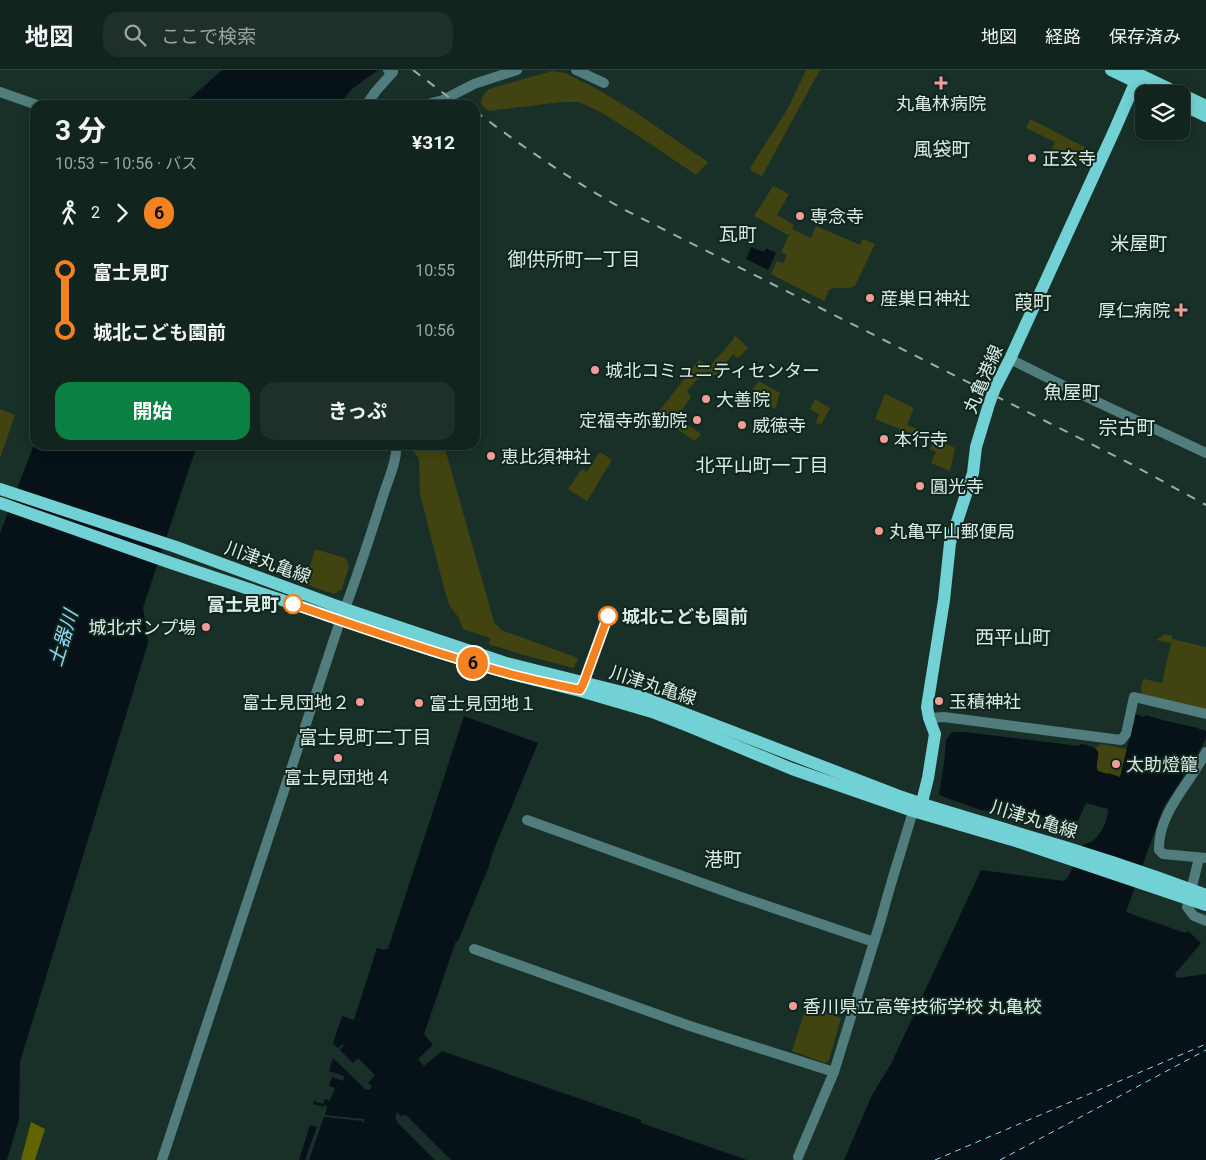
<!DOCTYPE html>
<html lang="ja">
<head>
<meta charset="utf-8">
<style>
	body { margin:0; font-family:Roboto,"Noto Sans JP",sans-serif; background:#1f302b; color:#f1f3f6; height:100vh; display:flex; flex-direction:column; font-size:19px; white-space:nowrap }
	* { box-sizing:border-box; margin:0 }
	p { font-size:16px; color:#9ca4a4 }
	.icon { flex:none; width:28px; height:28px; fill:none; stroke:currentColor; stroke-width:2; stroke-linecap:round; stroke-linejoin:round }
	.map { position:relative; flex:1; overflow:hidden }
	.drawer { position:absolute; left:30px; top:30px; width:450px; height:350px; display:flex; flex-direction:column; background:#12241e; border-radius:15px; box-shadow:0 2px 12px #0003,0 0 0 1px #31413c }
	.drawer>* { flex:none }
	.badge { padding:0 10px; border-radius:16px; font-size:18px; line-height:32px }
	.controls { position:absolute; left:1135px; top:15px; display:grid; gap:10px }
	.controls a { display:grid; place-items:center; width:55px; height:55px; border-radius:10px; background:#12241e; box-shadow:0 2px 12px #0003,0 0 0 1px #31413c; font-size:25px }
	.map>.badge { position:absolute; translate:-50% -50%; box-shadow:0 0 0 2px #fff }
	.legs { display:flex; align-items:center; gap:8px; height:55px; padding:0 25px; font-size:16px }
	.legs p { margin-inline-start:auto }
	.headline { display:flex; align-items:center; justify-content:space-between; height:85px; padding:0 25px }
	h1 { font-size:28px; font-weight:700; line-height:38px }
	.button { display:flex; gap:10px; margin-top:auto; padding:10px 25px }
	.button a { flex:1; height:58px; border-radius:15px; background:#0b8043; color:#fff; font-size:20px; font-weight:700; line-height:58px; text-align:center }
	.button a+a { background:#1f302b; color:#f1f3f6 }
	ul { padding:0 25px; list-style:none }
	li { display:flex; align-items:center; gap:18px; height:60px; font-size:19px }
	li i { display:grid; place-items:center; width:8px; height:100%; margin:0 6px; background:currentColor }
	li i::after { content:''; width:12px; height:12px; margin:-6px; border:4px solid; border-radius:50%; background:#12241e }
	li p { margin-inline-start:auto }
	li:first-child i { background:linear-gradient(#0000 50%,currentColor 0) }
	li:last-child i { background:linear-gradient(currentColor 50%,#0000 0) }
	header { display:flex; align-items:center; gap:30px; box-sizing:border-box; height:70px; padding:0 25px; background:#12241e; border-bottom:1px solid #31413c }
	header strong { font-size:24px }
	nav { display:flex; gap:28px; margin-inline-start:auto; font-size:18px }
	.search { width:350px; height:45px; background:#1f302b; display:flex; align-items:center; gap:12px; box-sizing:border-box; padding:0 18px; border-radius:15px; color:#9ca4a4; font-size:19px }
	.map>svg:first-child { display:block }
	.green { fill:#414310 }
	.forest { fill:#636400 }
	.water { fill:#061217 }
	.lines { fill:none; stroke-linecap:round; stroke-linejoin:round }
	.ferry { stroke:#92d8f7; stroke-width:1; stroke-dasharray:6 5; stroke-linecap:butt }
	.minor { stroke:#527d7f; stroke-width:10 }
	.major { stroke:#71d1d4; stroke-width:12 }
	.rail { stroke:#9caea7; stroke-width:2; stroke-dasharray:9 9; stroke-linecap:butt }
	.major-bridge { stroke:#71d1d4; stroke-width:12 }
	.line-1-casing { stroke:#fff; stroke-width:11 }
	.line-1 { stroke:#f58220; stroke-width:8 }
	.poi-dot { fill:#f59b97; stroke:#0e261e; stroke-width:2 }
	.stop-1-dot { fill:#fff; stroke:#f58220; stroke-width:2.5 }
	.labels { text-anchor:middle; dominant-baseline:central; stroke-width:4; stroke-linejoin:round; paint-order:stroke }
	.poi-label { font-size:18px; fill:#ddebe5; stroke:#0e261e; text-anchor:start }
	.street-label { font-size:18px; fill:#ddebe5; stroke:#0e261e }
	.stop-label { font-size:18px; font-weight:bold; fill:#ddebe5; stroke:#0e261e; text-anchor:end }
	.neighbourhood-label { font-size:19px; fill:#ddebe5; stroke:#0e261e }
	.water-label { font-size:19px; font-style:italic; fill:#92d8f7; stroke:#0e261e }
</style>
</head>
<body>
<header>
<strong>地図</strong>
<div class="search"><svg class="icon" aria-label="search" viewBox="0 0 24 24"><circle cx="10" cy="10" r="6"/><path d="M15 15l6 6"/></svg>ここで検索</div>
<nav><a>地図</a><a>経路</a><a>保存済み</a></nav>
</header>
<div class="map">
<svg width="1206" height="1090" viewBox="0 0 1206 1090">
	<rect width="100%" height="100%" fill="#183028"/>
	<g class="green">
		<polygon points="806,0 820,0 762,106 751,101 750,98 788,38"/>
		<path d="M 552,1 L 565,3 L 597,19 L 635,42 L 708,92 L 696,105 L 643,69 L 604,44 L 579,32 L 562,32 L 488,41 L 481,34 C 480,28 484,24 489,19 Z"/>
		<polygon points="1030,49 1085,77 1077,93 1051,81 1055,72 1026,58"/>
		<path d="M 773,116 L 789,124 L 777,145 L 794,155 L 792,159 L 811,168 L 816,156 L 860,175 L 863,169 L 875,174 L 855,216 C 844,221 839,215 829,220 L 824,231 L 771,204 L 777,191 L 783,193 L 787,185 L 781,182 L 790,163 L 788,165 L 754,146 Z"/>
		<path d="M 735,265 L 748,278 L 738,288 L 733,284 L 716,305 C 701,304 696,309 687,321 L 691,327 L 677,347 L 701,364 L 695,371 L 656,345 L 699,290 L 709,297 L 733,270 Z"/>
		<polygon points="759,311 780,323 775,339 749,324"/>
		<polygon points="885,324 914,338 907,355 918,359 915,365 875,349"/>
		<polygon points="815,329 830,338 821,355 816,353 819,344 810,339"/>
		<polygon points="0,339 15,345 0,388"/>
		<polygon points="935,369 955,378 950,401 931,393 936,382 930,379"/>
		<polygon points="408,375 444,375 494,552 501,560 578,588 574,598 520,584 489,574 490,568 463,559 459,548 450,536 445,522 420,424 419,389"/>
		<polygon points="600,382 612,390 587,431 568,419 582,399 587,402"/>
		<polygon points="315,479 345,488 349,496 342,519 334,524 305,514"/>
		<path d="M 1165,564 L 1172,566 L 1172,569 L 1206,577 L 1206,640 L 1142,625 C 1140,618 1141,615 1144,609 L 1162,613 L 1171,573 L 1156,570 Z"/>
		<path d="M 1101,674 L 1127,679 L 1120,707 L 1108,703 L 1107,704 L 1098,701 L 1096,699 C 1096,692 1101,684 1095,678 Z"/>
		<polygon points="806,937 841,948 829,990 825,993 792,981"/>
	</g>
	<polygon class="forest" points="31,1052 45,1059 35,1090 21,1090"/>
	<g class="water">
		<polygon points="222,0 378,0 352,19 338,35 183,35"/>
		<polygon points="751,177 764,182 766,178 776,183 768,200 746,189"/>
		<polygon points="35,372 35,375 197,375 143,538 148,573 20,992 19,1049 7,1090 0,1090 0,463"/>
		<path d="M 1135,644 L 1144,647 L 1146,645 L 1166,651 L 1198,658 L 1199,659 L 1206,661 L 1206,669 L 1190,696 L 1163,738 L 1126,842 L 1185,863 L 1188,861 L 1201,873 L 1175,904 L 1177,908 L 1206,904 L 1206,1090 L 844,1090 L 872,1025 L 891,994 L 981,800 L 1064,811 L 1068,807 L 1083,775 C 1085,774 1088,773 1091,772 C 1101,766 1108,750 1108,739 L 1086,733 L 1078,751 L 981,740 L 944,727 L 939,724 L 944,693 L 946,670 L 951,663 L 955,662 L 965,662 L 1079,676 L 1080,674 L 1088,675 L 1088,676 C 1107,680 1093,690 1098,701 L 1107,704 L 1108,703 L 1120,707 L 1133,654 L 1134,654 L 1135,651 L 1134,650 Z"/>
		<polygon points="464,646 538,673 492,784 489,796 458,871 456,871 424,964 433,975 418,989 424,996 442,981 641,1050 641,1053 747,1090 451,1090 408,1047 405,1045 401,1046 397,1042 395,1048 398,1053 435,1090 309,1090 324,1047 363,1051 363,1053 364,1053 364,1049 325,1045 327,1036 324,1035 324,1037 313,1034 314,1031 323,1034 325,1029 330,1031 335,1018 329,1016 332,1007 343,1011 344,1006 329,1001 333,988 365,1019 369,1020 372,1017 368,1013 375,1005 358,988 353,993 340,980 344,975 343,974 338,978 333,973 342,946 354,950 377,878 384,880 385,879 388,879"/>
		<polygon points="310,1055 317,1057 305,1090 299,1090"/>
	</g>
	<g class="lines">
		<g class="ferry">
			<polyline points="935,1090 1206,974"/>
			<polyline points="1000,1090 1206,980"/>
		</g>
		<g class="minor">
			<polyline points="576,0 604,13"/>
			<polyline points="0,22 37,35"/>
			<polyline points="366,35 376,21 393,2 388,0"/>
			<polyline points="424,35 443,30 474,14 517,0"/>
			<polyline points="1010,289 1076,322 1206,383"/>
			<polyline points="929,648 944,647 1121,670 1126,664 1134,627 1206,644"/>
			<path d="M 1206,682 C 1190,714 1158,742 1159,780 L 1163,784 L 1206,788"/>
			<polyline points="527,750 738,826 874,872"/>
			<polyline points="1199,788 1187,837 1194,846 1206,851"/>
			<polyline points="474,879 690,956 834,1002"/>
			<path d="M 798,1087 L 834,1002 L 882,846 C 891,811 903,776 913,741"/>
			<path d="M 162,1090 L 340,551 C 357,509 370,466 384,423 C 388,410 398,389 396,375"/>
		</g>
		<g class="major">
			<polyline points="1111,0 1138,13"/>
			<polyline points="1130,0 1180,24"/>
			<polyline points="1183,25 1206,36"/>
			<polyline points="1181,34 1206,46"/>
			<path d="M 0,419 L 176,477 L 345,539 L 506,593 L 642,627 L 902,727 C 941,741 981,751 1021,764"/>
			<polyline points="0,433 171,493 434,581 511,604 580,621 652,642 688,656 792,699 913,741 1019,772"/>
			<polyline points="920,740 928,708 935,664 929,648 927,637 944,530 950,473 973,403 976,377 989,334 995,318 1010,289 1115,59 1139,4"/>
		</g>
		<g class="rail">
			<polyline points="413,0 459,35"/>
			<path d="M 475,41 C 523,77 571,110 623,139 L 1131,394 L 1206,435"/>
		</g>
		<g class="major-bridge">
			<path d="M 1021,764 C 1084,782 1145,802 1206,825"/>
			<polyline points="1019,772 1206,835"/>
		</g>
	</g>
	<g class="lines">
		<defs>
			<path id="line-1" d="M 293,534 C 364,559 437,584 510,604 C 533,610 557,615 580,620 L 584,612 L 608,546"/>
		</defs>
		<use href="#line-1" class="line-1-casing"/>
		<use href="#line-1" class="line-1"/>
	</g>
	<g class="poi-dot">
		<path d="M938.5 5.5h5v5h5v5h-5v5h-5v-5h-5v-5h5z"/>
		<circle cx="1032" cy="88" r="5"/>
		<circle cx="800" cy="146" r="5"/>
		<circle cx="870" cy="228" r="5"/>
		<path d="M1178.5 232.5h5v5h5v5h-5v5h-5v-5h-5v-5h5z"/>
		<circle cx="595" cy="300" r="5"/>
		<circle cx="706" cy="329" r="5"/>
		<circle cx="697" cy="350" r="5"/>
		<circle cx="742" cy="355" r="5"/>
		<circle cx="884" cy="369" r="5"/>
		<circle cx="491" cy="386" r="5"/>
		<circle cx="920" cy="416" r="5"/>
		<circle cx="879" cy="461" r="5"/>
		<circle cx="206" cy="557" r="5"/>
		<circle cx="939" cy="631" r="5"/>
		<circle cx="360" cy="632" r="5"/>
		<circle cx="419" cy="633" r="5"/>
		<circle cx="338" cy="688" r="5"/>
		<circle cx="1116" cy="694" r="5"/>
		<circle cx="793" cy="936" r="5"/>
	</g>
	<g class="stop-1-dot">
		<circle cx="293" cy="534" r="9"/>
		<circle cx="608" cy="546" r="9"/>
	</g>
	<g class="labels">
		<g class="poi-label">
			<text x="941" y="33" text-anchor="middle">丸亀林病院</text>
			<text x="1042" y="88">正玄寺</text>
			<text x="810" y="146">専念寺</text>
			<text x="880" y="228">産巣日神社</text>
			<text x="1170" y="240" text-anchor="end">厚仁病院</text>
			<text x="605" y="300">城北コミュニティセンター</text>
			<text x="716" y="329">大善院</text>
			<text x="687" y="350" text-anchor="end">定福寺弥勤院</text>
			<text x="752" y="355">威徳寺</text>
			<text x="894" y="369">本行寺</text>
			<text x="501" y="386">恵比須神社</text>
			<text x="930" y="416">圓光寺</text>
			<text x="889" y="461">丸亀平山郵便局</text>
			<text x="196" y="557" text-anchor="end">城北ポンプ場</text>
			<text x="949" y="631">玉積神社</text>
			<text x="350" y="632" text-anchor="end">富士見団地２</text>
			<text x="429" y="633">富士見団地１</text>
			<text x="1126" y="694">太助燈籠</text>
			<text x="338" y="707" text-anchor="middle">富士見団地４</text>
			<text x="803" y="936">香川県立高等技術学校 丸亀校</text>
		</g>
		<g class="street-label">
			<text transform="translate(983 309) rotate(-67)">丸亀港線</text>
			<text transform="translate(268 492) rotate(20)">川津丸亀線</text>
			<text transform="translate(653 615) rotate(18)">川津丸亀線</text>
			<text transform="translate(1034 749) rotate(17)">川津丸亀線</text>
		</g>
		<g class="stop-label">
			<text x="279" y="534">富士見町</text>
			<text x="622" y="546" text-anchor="start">城北こども園前</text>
		</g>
		<g class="neighbourhood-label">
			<text x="942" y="79">風袋町</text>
			<text x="738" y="164">瓦町</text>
			<text x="1139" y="173">米屋町</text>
			<text x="574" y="189">御供所町一丁目</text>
			<text x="1033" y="232">葭町</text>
			<text x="1072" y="322">魚屋町</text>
			<text x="1127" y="357">宗古町</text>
			<text x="762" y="395">北平山町一丁目</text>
			<text x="1013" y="567">西平山町</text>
			<text x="365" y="667">富士見町二丁目</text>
			<text x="723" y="789">港町</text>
		</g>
		<g class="water-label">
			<text transform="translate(63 568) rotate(-73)">土器川</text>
		</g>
	</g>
</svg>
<div class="controls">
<a><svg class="icon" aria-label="layers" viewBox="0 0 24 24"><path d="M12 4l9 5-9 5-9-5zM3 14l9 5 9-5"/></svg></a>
</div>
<b class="badge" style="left:473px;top:593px;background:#f58220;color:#111">6</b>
<section class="drawer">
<div class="headline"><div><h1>3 分</h1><p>10:53 – 10:56 · バス</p></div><b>¥312</b></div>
<div class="legs"><svg class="icon" aria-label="walk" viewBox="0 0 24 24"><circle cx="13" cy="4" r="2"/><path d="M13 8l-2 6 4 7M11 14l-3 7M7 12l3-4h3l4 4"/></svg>2<svg class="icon" aria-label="forward" viewBox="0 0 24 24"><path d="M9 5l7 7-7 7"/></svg><b class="badge" style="background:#f58220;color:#111">6</b></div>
<ul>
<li><i style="color:#f58220"></i><b>富士見町</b><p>10:55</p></li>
<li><i style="color:#f58220"></i><b>城北こども園前</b><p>10:56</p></li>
</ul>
<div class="button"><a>開始</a><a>きっぷ</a></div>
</section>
</div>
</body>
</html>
